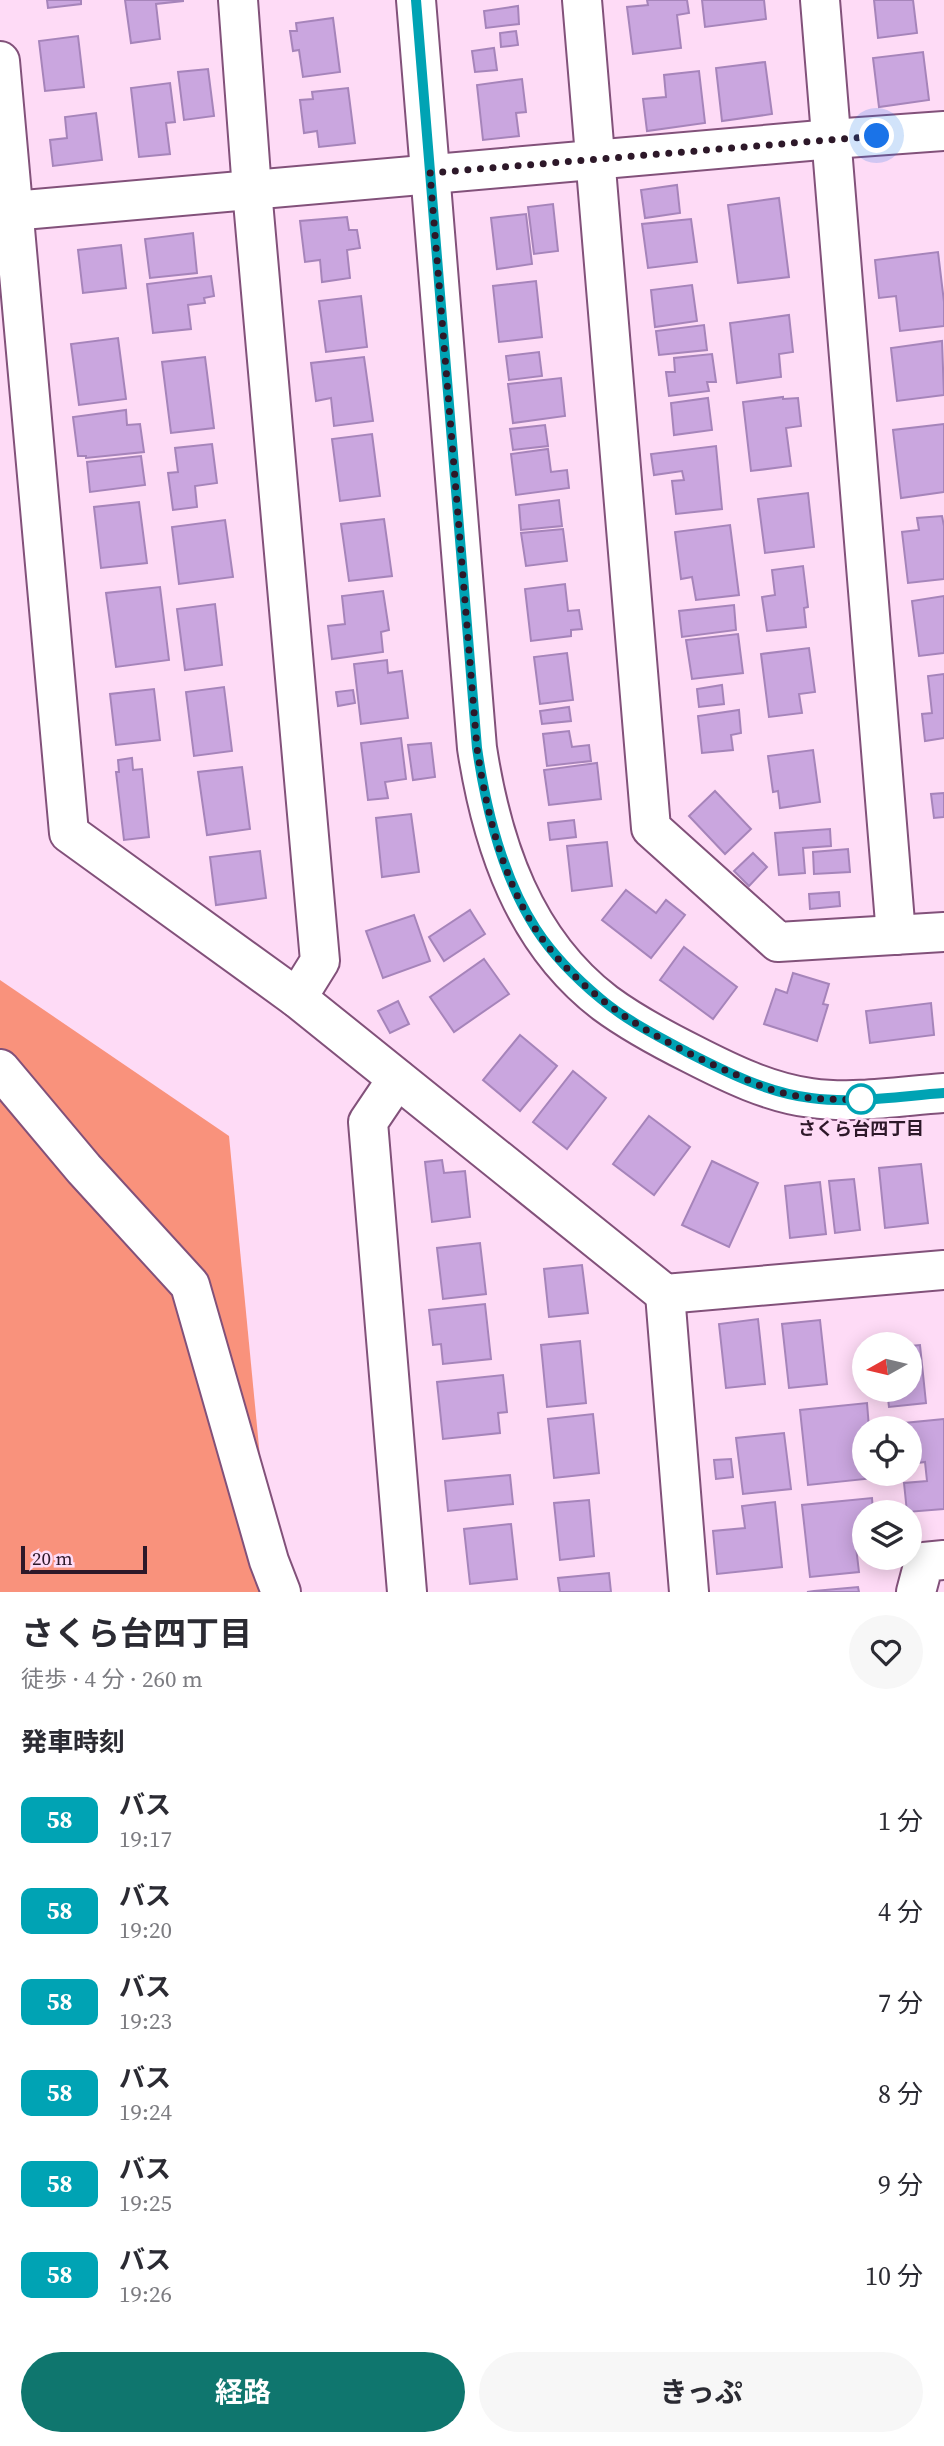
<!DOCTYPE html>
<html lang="ja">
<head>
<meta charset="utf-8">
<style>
	body { margin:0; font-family:"Source Serif 4","Noto Sans JP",serif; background:#f7f7f7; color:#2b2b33; height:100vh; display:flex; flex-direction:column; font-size:26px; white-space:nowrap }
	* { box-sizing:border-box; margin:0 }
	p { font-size:23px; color:#7c7c81 }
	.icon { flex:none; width:38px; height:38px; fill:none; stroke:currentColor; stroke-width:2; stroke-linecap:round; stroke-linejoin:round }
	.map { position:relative; height:1592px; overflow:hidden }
	.panel { display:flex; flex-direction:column; background:#fff; flex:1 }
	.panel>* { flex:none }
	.badge { padding:0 14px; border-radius:10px; font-size:24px; line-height:46px }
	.needle { width:46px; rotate:262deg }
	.fabs { position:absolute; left:852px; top:1332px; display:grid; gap:14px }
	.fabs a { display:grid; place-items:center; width:70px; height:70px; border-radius:50%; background:#fff; box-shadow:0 4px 18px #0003; font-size:35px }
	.scale { position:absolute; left:21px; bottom:18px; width:126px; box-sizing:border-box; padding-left:7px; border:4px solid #2d1829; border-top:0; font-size:19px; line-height:24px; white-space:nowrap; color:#2d1829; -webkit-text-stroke:5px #fedbf6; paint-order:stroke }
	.you { position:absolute; width:35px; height:35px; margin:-18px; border:5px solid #fff; border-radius:50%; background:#1a73e8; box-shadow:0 0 0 10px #1a73e833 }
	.map>.badge { position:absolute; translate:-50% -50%; box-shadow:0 0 0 4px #fff }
	h2 { padding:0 21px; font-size:26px; line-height:63px }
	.round { display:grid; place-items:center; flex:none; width:74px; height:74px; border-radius:37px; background:#f7f7f7 }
	.headline { display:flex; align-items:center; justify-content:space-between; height:119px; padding:0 21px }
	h1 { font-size:33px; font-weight:700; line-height:52px }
	.cta { display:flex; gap:14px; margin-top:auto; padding:14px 21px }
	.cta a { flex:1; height:80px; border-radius:42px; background:#0f766e; color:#fff; font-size:28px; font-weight:700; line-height:80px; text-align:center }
	.cta a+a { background:#f7f7f7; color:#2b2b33 }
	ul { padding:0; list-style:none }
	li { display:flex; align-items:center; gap:21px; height:91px; padding:0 21px }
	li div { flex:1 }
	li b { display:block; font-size:26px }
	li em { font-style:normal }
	li .badge { min-width:77px; font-weight:700; text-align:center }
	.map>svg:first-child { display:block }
	.forest { fill:#f9927c }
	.building { fill:#caa6df; stroke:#a684ba; stroke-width:2 }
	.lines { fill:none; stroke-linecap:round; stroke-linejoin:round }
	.minor-casing { stroke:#82517a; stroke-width:42 }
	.tertiary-casing { stroke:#82517a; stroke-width:42 }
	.minor { stroke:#fff; stroke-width:38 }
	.tertiary { stroke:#fff; stroke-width:38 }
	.line-casing { stroke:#fff; stroke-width:16 }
	.line { stroke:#00a3b4; stroke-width:10 }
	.walk { stroke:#2d1829; stroke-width:7; stroke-dasharray:0 12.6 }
	.stop-dot { fill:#fff; stroke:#00a3b4; stroke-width:3.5 }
	.labels { text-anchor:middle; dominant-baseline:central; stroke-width:6; stroke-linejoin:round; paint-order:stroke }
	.stop-label { font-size:18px; font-weight:bold; fill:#2d1829; stroke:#fedbf6 }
</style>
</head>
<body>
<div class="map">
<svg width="944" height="1592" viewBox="0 0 944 1592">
	<rect width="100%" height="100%" fill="#fedbf6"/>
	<polygon class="forest" points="0,980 229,1136 273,1592 0,1592"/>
	<g class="building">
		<polygon points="47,0 81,0 81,4 48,8"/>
		<polygon points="125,0 183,0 183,1 156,4 160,39 131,43"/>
		<polygon points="647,0 687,0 689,13 677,15 681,48 633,54 627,7 648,5"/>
		<polygon points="702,0 764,0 766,19 705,27"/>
		<polygon points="874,0 913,0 917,33 878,38"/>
		<polygon points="518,6 519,24 486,28 484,11"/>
		<polygon points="333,18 340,72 303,77 299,50 293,51 290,31 297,31 296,23"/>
		<polygon points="516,31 518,45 501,47 500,33"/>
		<polygon points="78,36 84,87 45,91 39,41"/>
		<polygon points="494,48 497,70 475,72 472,51"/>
		<polygon points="923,52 929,100 879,107 873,58"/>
		<polygon points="765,62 772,114 722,121 716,68"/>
		<polygon points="208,69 214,116 184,120 178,72"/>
		<polygon points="699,71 705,123 647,131 643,99 666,97 664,75"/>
		<polygon points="522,79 526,112 516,113 519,136 483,140 477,85"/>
		<polygon points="170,83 175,122 166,123 170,154 139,157 131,88"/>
		<polygon points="348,88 355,143 319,147 317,131 304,133 300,100 313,99 312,92"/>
		<polygon points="96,113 102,160 53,166 50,140 67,138 65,117"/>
		<polygon points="677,185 680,213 645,218 641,190"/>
		<polygon points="779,198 789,277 738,283 728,205"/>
		<polygon points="553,204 558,251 534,254 528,207"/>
		<polygon points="526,214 532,264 497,269 491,218"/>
		<polygon points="347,217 349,230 357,230 360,248 347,250 350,278 322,282 320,260 305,262 300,221"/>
		<polygon points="691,219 697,262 648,268 642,224"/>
		<polygon points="193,233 197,273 150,278 145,239"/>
		<polygon points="121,245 126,288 83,293 78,250"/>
		<polygon points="938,252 944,302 944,326 900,331 896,296 879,298 875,260"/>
		<polygon points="211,276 214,296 204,298 205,303 188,305 191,329 153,333 147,284"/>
		<polygon points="536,281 542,337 499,342 493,286"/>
		<polygon points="692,285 697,321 655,327 651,290"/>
		<polygon points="361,296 367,347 326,352 319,301"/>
		<polygon points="789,315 793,352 779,354 781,377 737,383 730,323"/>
		<polygon points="704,325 707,350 659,355 656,331"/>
		<polygon points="118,338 126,399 79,405 71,344"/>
		<polygon points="942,341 944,395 897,401 891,348"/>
		<polygon points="539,352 542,376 509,380 506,356"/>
		<polygon points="712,354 716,382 707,382 709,391 669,396 666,372 675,372 674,358"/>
		<polygon points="205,357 214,428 171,433 162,362"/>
		<polygon points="364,357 373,421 334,426 331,398 316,401 311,363"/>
		<polygon points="561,378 565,416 513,423 508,384"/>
		<polygon points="783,397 783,399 798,398 801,426 786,428 791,466 751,471 743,402"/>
		<polygon points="708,398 712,430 674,435 671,403"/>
		<polygon points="126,410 127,425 140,424 144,452 86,458 86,456 78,456 73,417"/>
		<polygon points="944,424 944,492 901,498 893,430"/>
		<polygon points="545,425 548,446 513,450 510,429"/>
		<polygon points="372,434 380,496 340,501 332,439"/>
		<polygon points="212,444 217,483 195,486 197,507 173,510 168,473 178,472 175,448"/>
		<polygon points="716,446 722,509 676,514 672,481 684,480 682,471 654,475 651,454"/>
		<polygon points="548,449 551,472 567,470 569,488 516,495 511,454"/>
		<polygon points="141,456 145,485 90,492 87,462"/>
		<polygon points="808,493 814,547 765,553 758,499"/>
		<polygon points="559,500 562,526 521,530 519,505"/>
		<polygon points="139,502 147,563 101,568 94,507"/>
		<polygon points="942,516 944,526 944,579 908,583 902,532 919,530 917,518"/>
		<polygon points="384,519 392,576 349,581 341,524"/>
		<polygon points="225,520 233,577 179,584 172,527"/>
		<polygon points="730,525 739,595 696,600 692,577 681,579 675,532"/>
		<polygon points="563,529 567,561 526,566 521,533"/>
		<polygon points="803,566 808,607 804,608 806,627 767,631 762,597 775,595 772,570"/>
		<polygon points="565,584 568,611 579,610 582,629 571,630 571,636 531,641 525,589"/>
		<polygon points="160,587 169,660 116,667 106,593"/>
		<polygon points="383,591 389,630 381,632 383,652 332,659 328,626 345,624 342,596"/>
		<polygon points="944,596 944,653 919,656 912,601"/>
		<polygon points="215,604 222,665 185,670 177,609"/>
		<polygon points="734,605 736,630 682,637 679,611"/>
		<polygon points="738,634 743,673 692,679 686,640"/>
		<polygon points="809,648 815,692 799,694 802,713 769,717 761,654"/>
		<polygon points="567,653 573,700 540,704 534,657"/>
		<polygon points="387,660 388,673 402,671 408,718 361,724 354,664"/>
		<polygon points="944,674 944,738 925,741 922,714 932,713 928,676"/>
		<polygon points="722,685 724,704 699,707 697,689"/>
		<polygon points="224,687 232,751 194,756 186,692"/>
		<polygon points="154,689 160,740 116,745 110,694"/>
		<polygon points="353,690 355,703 338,706 336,692"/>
		<polygon points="569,707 571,721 542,724 540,711"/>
		<polygon points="739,710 741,733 731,735 733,750 702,753 698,716"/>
		<polygon points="569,731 572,747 589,745 591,761 547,766 543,734"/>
		<polygon points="401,738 406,779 385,782 388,798 368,800 361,743"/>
		<polygon points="431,743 435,777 413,780 408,745"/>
		<polygon points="813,750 820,802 780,808 778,791 773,792 768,756"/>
		<polygon points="132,758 133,770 142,769 149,837 124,840 116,772 119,772 118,760"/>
		<polygon points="597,763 601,799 549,805 544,770"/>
		<polygon points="242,767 250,829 207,835 198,772"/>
		<polygon points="715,791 751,829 725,854 689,816"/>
		<polygon points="944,793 944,817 934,818 931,794"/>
		<polygon points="411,814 419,872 382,877 376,818"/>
		<polygon points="574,820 576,837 550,840 548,823"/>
		<polygon points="830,829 831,846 803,848 805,873 779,875 775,833"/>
		<polygon points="607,842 612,886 572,891 567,846"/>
		<polygon points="848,849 850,872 814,874 813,852"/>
		<polygon points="260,851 266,898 216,905 210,857"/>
		<polygon points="753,853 767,867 749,886 734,871"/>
		<polygon points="626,890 656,913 666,900 685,915 651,958 602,920"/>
		<polygon points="839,892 840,906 810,909 809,894"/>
		<polygon points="470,910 485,934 444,961 429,937"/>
		<polygon points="414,915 430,961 383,978 366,931"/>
		<polygon points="684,947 737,987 713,1019 660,980"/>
		<polygon points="484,959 509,994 454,1032 430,997"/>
		<polygon points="793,973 829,984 823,1004 828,1005 817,1041 764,1024 776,989 787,993"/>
		<polygon points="398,1001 409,1024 390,1033 378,1011"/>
		<polygon points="931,1003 934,1035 870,1043 866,1011"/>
		<polygon points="520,1035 557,1066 520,1111 483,1080"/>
		<polygon points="573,1071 606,1098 567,1149 533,1122"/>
		<polygon points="649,1116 690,1147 654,1195 613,1164"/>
		<polygon points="442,1160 444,1173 465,1171 470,1217 432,1222 425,1162"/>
		<polygon points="712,1161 758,1183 729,1247 682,1225"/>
		<polygon points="921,1164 928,1223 885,1228 879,1168"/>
		<polygon points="854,1179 860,1230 835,1233 829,1181"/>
		<polygon points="820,1182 826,1234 790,1238 785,1186"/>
		<polygon points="480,1243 486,1294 443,1299 437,1248"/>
		<polygon points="582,1265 588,1313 549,1317 544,1269"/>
		<polygon points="485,1304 491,1359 443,1364 441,1344 433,1345 429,1310"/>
		<polygon points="758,1319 765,1384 726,1388 719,1324"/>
		<polygon points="820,1320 827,1384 789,1388 782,1324"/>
		<polygon points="580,1341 586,1403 547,1407 541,1345"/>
		<polygon points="920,1345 926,1403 889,1407 887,1390 910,1390 910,1346"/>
		<polygon points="503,1375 507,1412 498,1413 500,1433 443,1439 437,1382"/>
		<polygon points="867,1403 869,1428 864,1428 864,1474 874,1474 875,1478 808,1485 800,1410"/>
		<polygon points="593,1414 599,1473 554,1478 548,1419"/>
		<polygon points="944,1419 944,1509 907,1512 904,1483 927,1481 925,1462 910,1464 910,1428 904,1428 904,1423"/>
		<polygon points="784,1433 791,1489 743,1494 736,1438"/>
		<polygon points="731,1459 733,1477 716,1479 714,1460"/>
		<polygon points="510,1475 513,1504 448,1511 445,1481"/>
		<polygon points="872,1498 873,1512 864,1512 864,1547 856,1547 859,1572 810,1577 802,1505"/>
		<polygon points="589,1500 594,1556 560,1560 554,1503"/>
		<polygon points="775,1502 782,1567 717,1574 713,1531 745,1528 742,1506"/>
		<polygon points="511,1524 517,1579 470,1584 464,1529"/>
		<polygon points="609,1573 611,1592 560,1592 558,1578"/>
		<polygon points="858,1587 859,1592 807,1592 814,1591"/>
	</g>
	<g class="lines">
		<defs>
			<g id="minor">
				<polyline points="238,0 252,190 320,961 297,998"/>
				<polyline points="582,0 651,828 778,942 944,932"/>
				<polyline points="820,0 896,935"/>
				<polyline points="0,61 69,833 297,998 665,1294 944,1270"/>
				<polyline points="0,212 832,139 944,131"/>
				<polyline points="0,1069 84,1169 190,1285 269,1561 281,1592"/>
				<polyline points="397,1079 368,1122 407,1592"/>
				<polyline points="665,1294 689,1592"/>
				<polyline points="916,1592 924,1562 944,1560"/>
			</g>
			<path id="tertiary" d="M 416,0 L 477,748 C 492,845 524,941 605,1003 C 632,1023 662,1039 692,1054 C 729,1073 770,1093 811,1098 C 855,1104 901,1096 944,1093"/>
		</defs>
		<use href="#minor" class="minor-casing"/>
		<use href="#tertiary" class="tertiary-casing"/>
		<use href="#minor" class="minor"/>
		<use href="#tertiary" class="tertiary"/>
	</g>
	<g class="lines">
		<defs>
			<path id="line" d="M 416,0 L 477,748 C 486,810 502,876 536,929 C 553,955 578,980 601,999 C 627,1021 658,1036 687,1052 C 726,1072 768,1093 811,1098 C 855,1104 901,1096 944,1093"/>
		</defs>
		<use href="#line" class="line-casing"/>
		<use href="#line" class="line"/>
		<path class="walk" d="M 861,1099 L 866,1099 C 835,1100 805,1100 776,1091 C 761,1087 746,1079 732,1073 C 658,1041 582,999 536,930 C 502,877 486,810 477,748 L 430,173 L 877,136"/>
	</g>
	<circle class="stop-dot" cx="861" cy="1099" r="14"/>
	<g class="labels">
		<g class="stop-label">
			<text x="861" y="1128">さくら台四丁目</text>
		</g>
	</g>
</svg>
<div class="fabs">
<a><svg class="needle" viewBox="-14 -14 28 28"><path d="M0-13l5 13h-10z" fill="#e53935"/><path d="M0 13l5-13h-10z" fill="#7c7c81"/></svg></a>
<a><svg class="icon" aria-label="locate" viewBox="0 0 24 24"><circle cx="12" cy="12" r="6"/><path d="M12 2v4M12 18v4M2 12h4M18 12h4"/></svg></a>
<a><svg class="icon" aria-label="layers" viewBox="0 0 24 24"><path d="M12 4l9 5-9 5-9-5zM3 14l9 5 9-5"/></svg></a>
</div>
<div class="scale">20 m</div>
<div class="you" style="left:877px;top:136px"></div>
</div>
<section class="panel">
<div class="headline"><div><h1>さくら台四丁目</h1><p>徒歩 · 4 分 · 260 m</p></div><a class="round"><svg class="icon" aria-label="heart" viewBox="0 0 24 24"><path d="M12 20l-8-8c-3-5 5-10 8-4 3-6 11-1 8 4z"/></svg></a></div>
<h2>発車時刻</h2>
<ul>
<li><span class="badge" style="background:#00a3b4;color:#fff">58</span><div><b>バス</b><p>19:17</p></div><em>1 分</em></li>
<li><span class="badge" style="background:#00a3b4;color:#fff">58</span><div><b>バス</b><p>19:20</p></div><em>4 分</em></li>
<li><span class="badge" style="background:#00a3b4;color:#fff">58</span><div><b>バス</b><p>19:23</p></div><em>7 分</em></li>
<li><span class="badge" style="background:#00a3b4;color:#fff">58</span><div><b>バス</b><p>19:24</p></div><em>8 分</em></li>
<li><span class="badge" style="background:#00a3b4;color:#fff">58</span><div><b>バス</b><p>19:25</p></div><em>9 分</em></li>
<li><span class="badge" style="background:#00a3b4;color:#fff">58</span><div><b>バス</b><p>19:26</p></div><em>10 分</em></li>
</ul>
<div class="cta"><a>経路</a><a>きっぷ</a></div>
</section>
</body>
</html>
